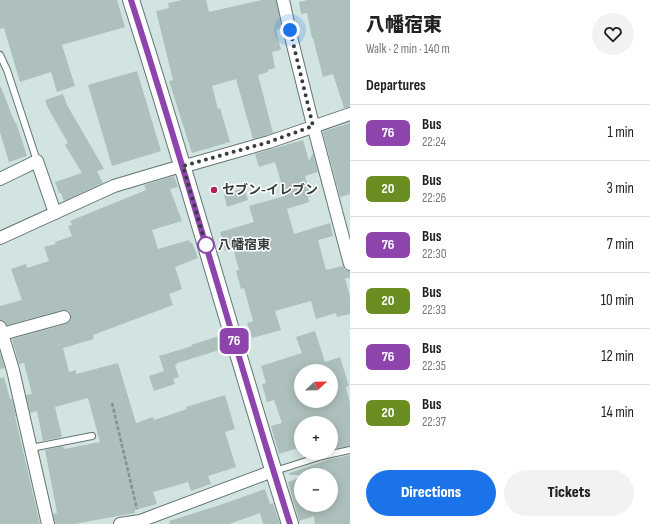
<!DOCTYPE html>
<html lang="en">
<head>
<meta charset="utf-8">
<style>
	body { margin:0; font-family:"Sofia Sans Condensed","Noto Sans JP",sans-serif; background:#f2f2f2; color:#222; height:100vh; display:flex; flex-direction:column; font-size:15px; white-space:nowrap }
	* { box-sizing:border-box; margin:0 }
	p { font-size:13px; color:#767676 }
	.icon { flex:none; width:22px; height:22px; fill:none; stroke:currentColor; stroke-width:2; stroke-linecap:round; stroke-linejoin:round }
	.map { position:relative; flex:1; overflow:hidden }
	.sheet { display:flex; flex-direction:column; background:#fff; width:300px }
	.sheet>* { flex:none }
	.badge { padding:0 8px; border-radius:6px; font-size:14px; line-height:26px }
	.needle { width:26px; rotate:68deg }
	.buttons { position:absolute; left:294px; top:364px; display:grid; gap:8px }
	.buttons a { display:grid; place-items:center; width:44px; height:44px; border-radius:50%; background:#fff; box-shadow:0 2px 10px #0003; font-size:20px }
	.you { position:absolute; width:20px; height:20px; margin:-10px; border:3px solid #fff; border-radius:50%; background:#1a73e8; box-shadow:0 0 0 6px #1a73e833 }
	.map>.badge { position:absolute; translate:-50% -50%; box-shadow:0 0 0 2px #fff }
	h2 { padding:0 16px; font-size:15px; line-height:36px }
	.round { display:grid; place-items:center; flex:none; width:42px; height:42px; border-radius:21px; background:#f2f2f2 }
	.head { display:flex; align-items:center; justify-content:space-between; height:68px; padding:0 16px }
	h1 { font-size:19px; font-weight:800; line-height:30px }
	.action { display:flex; gap:8px; margin-top:auto; padding:8px 16px }
	.action a { flex:1; height:46px; border-radius:24px; background:#1a73e8; color:#fff; font-size:16px; font-weight:800; line-height:46px; text-align:center }
	.action a+a { background:#f2f2f2; color:#222 }
	ul { padding:0; list-style:none }
	li { display:flex; align-items:center; gap:12px; height:56px; padding:0 16px; border-top:1px solid #e0e0e0 }
	li div { flex:1 }
	li b { display:block; font-size:15px }
	li em { font-style:normal }
	li .badge { min-width:44px; font-weight:700; text-align:center }
	main { display:flex; flex:1; min-height:0 }
	.map>svg:first-child { display:block }
	.building { fill:#aec0bd; fill-rule:evenodd }
	.lines { fill:none; stroke-linecap:round; stroke-linejoin:round }
	.service-casing { stroke:#637471; stroke-width:8 }
	.minor-casing { stroke:#637471; stroke-width:14 }
	.secondary-casing { stroke:#637471; stroke-width:18 }
	.path { stroke:#85918f; stroke-width:2.5; stroke-dasharray:4 2; stroke-linecap:butt }
	.service { stroke:#fff; stroke-width:6 }
	.minor { stroke:#fff; stroke-width:12 }
	.secondary { stroke:#fff; stroke-width:16 }
	.line-casing { stroke:#fff; stroke-width:9 }
	.line { stroke:#8e44ad; stroke-width:6 }
	.walk { stroke:#373e3d; stroke-width:4; stroke-dasharray:0 7.2 }
	.poi-dot { fill:#b1235a; stroke:#fff; stroke-width:1.5 }
	.stop-dot { fill:#fff; stroke:#8e44ad; stroke-width:2 }
	.labels { text-anchor:middle; dominant-baseline:central; stroke-width:3; stroke-linejoin:round; paint-order:stroke }
	.poi-label { font-size:13px; font-weight:bold; fill:#373e3d; stroke:#fff; text-anchor:start }
	.stop-label { font-size:13px; font-weight:bold; fill:#373e3d; stroke:#fff; text-anchor:start }
</style>
</head>
<body>
<main>
<div class="map">
<svg width="350" height="524" viewBox="0 0 350 524">
	<rect width="100%" height="100%" fill="#d2e4e1"/>
	<g class="building">
		<polygon points="0,0 117,0 125,27 62,45 75,86 57,92 51,72 20,82 4,28 0,29"/>
		<polygon points="182,0 206,0 209,12 262,0 276,0 282,28 276,30 281,50 272,52 275,68 268,70 268,72 258,75 273,133 253,139 236,79 212,86 218,109 220,108 230,142 192,153 169,81 173,80 156,11 169,8 168,3"/>
		<polygon points="308,0 350,0 350,107 344,108 333,74 323,77 313,38 312,38 307,13 301,14 299,2"/>
		<polygon points="137,71 161,151 112,166 88,85"/>
		<polygon points="0,87 1,87 15,123 16,122 27,156 9,162 0,132"/>
		<polygon points="63,94 67,105 104,169 97,171 103,183 64,201 61,193 59,193 55,182 82,173 65,145 68,143 48,108 45,100"/>
		<polygon points="350,123 350,194 340,197 323,133 324,131"/>
		<polygon points="303,140 309,161 313,153 318,172 305,176 311,196 308,197 309,202 287,209 294,234 330,223 333,236 318,240 326,270 343,266 345,270 350,271 350,278 345,278 350,297 350,314 337,317 336,313 316,319 311,301 275,311 281,330 252,338 247,323 253,321 244,288 241,289 236,271 239,270 233,248 225,251 220,232 254,222 249,206 285,196 275,162 259,167 255,154"/>
		<polygon points="174,176 178,187 170,189 182,221 152,230 158,249 189,240 190,243 192,242 198,258 175,267 182,289 169,294 173,305 93,335 94,339 63,348 69,372 76,370 76,374 118,363 136,423 153,417 154,420 187,409 186,407 225,395 235,429 225,432 236,467 208,476 211,484 191,491 188,482 153,492 157,504 135,510 135,513 74,524 55,524 53,514 57,513 45,450 63,446 64,449 100,442 88,398 55,407 62,437 43,441 37,411 30,413 26,395 32,394 24,363 19,364 12,339 66,324 70,322 71,319 71,315 69,311 66,310 62,310 7,325 5,321 0,320 0,306 22,300 11,269 26,264 27,268 49,261 44,247 56,244 55,242 72,236 68,226 72,225 70,221 146,190 144,185"/>
		<polygon points="244,188 248,200 227,207 224,194"/>
		<path d="M 315,331 L 325,362 L 340,357 L 349,386 L 346,387 L 350,403 L 350,446 L 331,449 L 331,423 L 301,423 L 301,447 L 279,454 L 271,426 L 282,423 L 274,400 L 267,402 L 262,384 L 266,383 L 261,366 L 302,353 L 296,337 ZM 301,371 L 331,371 L 331,401 L 301,401 Z"/>
		<polygon points="219,336 223,349 177,363 178,364 175,365 179,377 173,379 175,384 154,391 149,376 164,371 159,356 192,346 191,345"/>
		<polygon points="0,353 5,368 0,369"/>
		<polygon points="4,377 10,399 12,399 16,416 15,416 40,524 0,524 0,378"/>
		<polygon points="350,455 350,524 315,524 314,516 299,521 288,482 301,477 301,505 331,505 331,475 289,475 289,473 331,459"/>
		<polygon points="265,489 270,504 273,503 280,524 263,524 260,513 229,524 170,524 169,521 220,505"/>
	</g>
	<g class="lines">
		<defs>
			<g id="service">
				<polyline points="0,55 7,70 37,161"/>
				<polyline points="31,448 92,436"/>
				<polyline points="275,471 322,456 350,450"/>
			</g>
			<g id="minor">
				<polyline points="283,0 293,45 311,117 350,264"/>
				<polyline points="0,179 37,161 55,213"/>
				<polyline points="0,238 114,186 171,169 192,164 269,142 350,114"/>
				<polyline points="0,327 13,370 48,524"/>
				<polyline points="2,334 64,317"/>
				<polyline points="120,524 140,521 273,471"/>
			</g>
			<path id="secondary" d="M 131,0 C 187,174 235,350 290,524"/>
		</defs>
		<use href="#service" class="service-casing"/>
		<use href="#minor" class="minor-casing"/>
		<use href="#secondary" class="secondary-casing"/>
		<polyline class="path" points="112,403 137,509"/>
		<use href="#service" class="service"/>
		<use href="#minor" class="minor"/>
		<use href="#secondary" class="secondary"/>
	</g>
	<g class="lines">
		<defs>
			<path id="line" d="M 131,0 C 187,174 235,350 290,524"/>
		</defs>
		<use href="#line" class="line-casing"/>
		<use href="#line" class="line"/>
		<polyline class="walk" points="206,245 206,246 183,166 269,142 313,126 290,30"/>
	</g>
	<circle class="poi-dot" cx="214" cy="190" r="4"/>
	<circle class="stop-dot" cx="206" cy="245" r="8"/>
	<g class="labels">
		<g class="poi-label">
			<text x="222" y="190">セブン-イレブン</text>
		</g>
		<g class="stop-label">
			<text x="218" y="245">八幡宿東</text>
		</g>
	</g>
</svg>
<div class="buttons">
<a><svg class="needle" viewBox="-14 -14 28 28"><path d="M0-13l5 13h-10z" fill="#e53935"/><path d="M0 13l5-13h-10z" fill="#767676"/></svg></a>
<a>+</a>
<a>−</a>
</div>
<div class="you" style="left:290px;top:30px"></div>
<b class="badge" style="left:234px;top:341px;background:#8e44ad;color:#fff">76</b>
</div>
<section class="sheet">
<div class="head"><div><h1>八幡宿東</h1><p>Walk · 2 min · 140 m</p></div><a class="round"><svg class="icon" aria-label="heart" viewBox="0 0 24 24"><path d="M12 20l-8-8c-3-5 5-10 8-4 3-6 11-1 8 4z"/></svg></a></div>
<h2>Departures</h2>
<ul>
<li><span class="badge" style="background:#8e44ad;color:#fff">76</span><div><b>Bus</b><p>22:24</p></div><em>1 min</em></li>
<li><span class="badge" style="background:#6b8e23;color:#fff">20</span><div><b>Bus</b><p>22:26</p></div><em>3 min</em></li>
<li><span class="badge" style="background:#8e44ad;color:#fff">76</span><div><b>Bus</b><p>22:30</p></div><em>7 min</em></li>
<li><span class="badge" style="background:#6b8e23;color:#fff">20</span><div><b>Bus</b><p>22:33</p></div><em>10 min</em></li>
<li><span class="badge" style="background:#8e44ad;color:#fff">76</span><div><b>Bus</b><p>22:35</p></div><em>12 min</em></li>
<li><span class="badge" style="background:#6b8e23;color:#fff">20</span><div><b>Bus</b><p>22:37</p></div><em>14 min</em></li>
</ul>
<div class="action"><a>Directions</a><a>Tickets</a></div>
</section>
</main>
</body>
</html>
